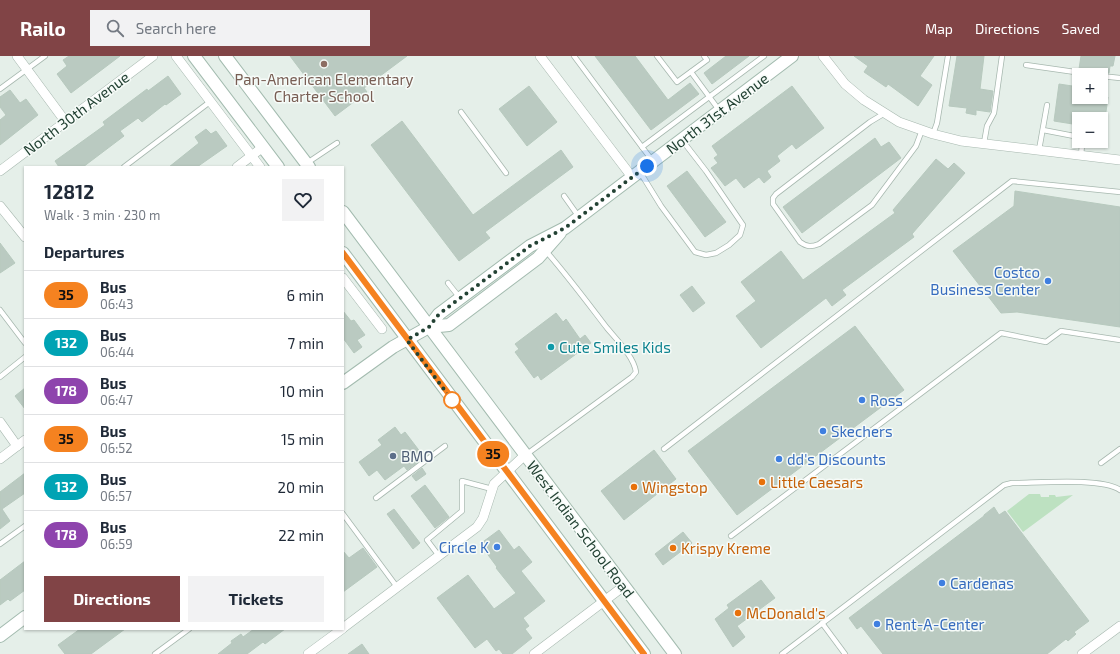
<!DOCTYPE html>
<html lang="en">
<head>
<meta charset="utf-8">
<style>
	body { margin:0; font-family:"Exo 2",sans-serif; background:#f2f2f3; color:#1f2937; height:100vh; display:flex; flex-direction:column; font-size:15px; white-space:nowrap }
	* { box-sizing:border-box; margin:0 }
	p { font-size:13px; color:#747a83 }
	.icon { flex:none; width:22px; height:22px; fill:none; stroke:currentColor; stroke-width:2; stroke-linecap:round; stroke-linejoin:round }
	.map { position:relative; flex:1; overflow:hidden }
	.panel { position:absolute; left:24px; top:110px; width:320px; height:464px; display:flex; flex-direction:column; background:#fff; border-radius:0px; box-shadow:0 1px 3px #0004 }
	.panel>* { flex:none }
	.badge { padding:0 8px; border-radius:13px; font-size:14px; line-height:26px }
	.buttons { position:absolute; left:1072px; top:12px; display:grid; gap:8px }
	.buttons a { display:grid; place-items:center; width:36px; height:36px; border-radius:0px; background:#fff; box-shadow:0 1px 3px #0004; font-size:20px }
	.you { position:absolute; width:20px; height:20px; margin:-10px; border:3px solid #fff; border-radius:50%; background:#1a73e8; box-shadow:0 0 0 6px #1a73e833 }
	.map>.badge { position:absolute; translate:-50% -50%; box-shadow:0 0 0 2px #fff }
	h2 { padding:0 20px; font-size:15px; line-height:36px }
	.round { display:grid; place-items:center; flex:none; width:42px; height:42px; border-radius:0px; background:#f2f2f3 }
	.overview { display:flex; align-items:center; justify-content:space-between; height:68px; padding:0 20px }
	h1 { font-size:19px; font-weight:700; line-height:30px }
	.button { display:flex; gap:8px; margin-top:auto; padding:8px 20px }
	.button a { flex:1; height:46px; border-radius:0px; background:#814446; color:#fff; font-size:16px; font-weight:700; line-height:46px; text-align:center }
	.button a+a { background:#f2f2f3; color:#1f2937 }
	ul { padding:0; list-style:none }
	li { display:flex; align-items:center; gap:12px; height:48px; padding:0 20px; border-top:1px solid #e0e1e3 }
	li div { flex:1 }
	li b { display:block; font-size:15px }
	li em { font-style:normal }
	li .badge { min-width:44px; font-weight:700; text-align:center }
	header { display:flex; align-items:center; gap:24px; box-sizing:border-box; height:56px; padding:0 20px; background:#814446; color:#fff }
	header strong { font-size:19px }
	nav { display:flex; gap:22px; margin-inline-start:auto; font-size:14px }
	.search { width:280px; height:36px; background:#f2f2f3; display:flex; align-items:center; gap:10px; box-sizing:border-box; padding:0 14px; border-radius:0px; color:#747a83; font-size:15px }
	.map>svg:first-child { display:block }
	.green { fill:#bde1c1 }
	.building { fill:#bacac1; stroke:#b7c9be }
	.lines { fill:none; stroke-linecap:round; stroke-linejoin:round }
	.lane-casing { stroke:#a7b8af; stroke-width:6 }
	.street-casing { stroke:#a7b8af; stroke-width:10 }
	.secondary-casing { stroke:#a3bbaf; stroke-width:14 }
	.lane { stroke:#fff; stroke-width:4.5 }
	.street { stroke:#fff; stroke-width:9 }
	.secondary { stroke:#fff; stroke-width:12 }
	.line-casing { stroke:#fff; stroke-width:9 }
	.line { stroke:#f58220; stroke-width:6 }
	.walk { stroke:#234234; stroke-width:4; stroke-dasharray:0 7.2 }
	.education-dot { fill:#8d6e63; stroke:#f6fbf8; stroke-width:1.5 }
	.shop-dot { fill:#3f7fe0; stroke:#f6fbf8; stroke-width:1.5 }
	.culture-dot { fill:#0f9aa8; stroke:#f6fbf8; stroke-width:1.5 }
	.stop-dot { fill:#fff; stroke:#f58220; stroke-width:2 }
	.service-dot { fill:#5c6f8a; stroke:#f6fbf8; stroke-width:1.5 }
	.food-dot { fill:#e8710a; stroke:#f6fbf8; stroke-width:1.5 }
	.labels { text-anchor:middle; dominant-baseline:central; stroke-width:3; stroke-linejoin:round; paint-order:stroke }
	.education-label { font-size:15px; fill:#785e54; stroke:#f6fbf8 }
	.street-label { font-size:15px; fill:#234234; stroke:#f6fbf8 }
	.shop-label { font-size:15px; fill:#366cbe; stroke:#f6fbf8; text-anchor:start }
	.culture-label { font-size:15px; fill:#0d838f; stroke:#f6fbf8; text-anchor:start }
	.service-label { font-size:15px; fill:#4e5e75; stroke:#f6fbf8; text-anchor:start }
	.food-label { font-size:15px; fill:#c56008; stroke:#f6fbf8; text-anchor:start }
</style>
</head>
<body>
<header>
<strong>Railo</strong>
<div class="search"><svg class="icon" aria-label="search" viewBox="0 0 24 24"><circle cx="10" cy="10" r="6"/><path d="M15 15l6 6"/></svg>Search here</div>
<nav><a>Map</a><a>Directions</a><a>Saved</a></nav>
</header>
<div class="map">
<svg width="1120" height="598" viewBox="0 0 1120 598">
	<rect width="100%" height="100%" fill="#e5efe9"/>
	<polygon class="green" points="1029,438 1040,438 1041,441 1049,441 1049,439 1055,439 1056,441 1073,439 1023,476 1007,455"/>
	<g class="building">
		<polygon points="69,0 120,0 71,37 57,18 67,10 63,4"/>
		<polygon points="290,0 407,0 364,32 367,36 335,60"/>
		<polygon points="595,0 635,0 668,44 690,27 699,38 651,74"/>
		<polygon points="726,0 749,0 712,28 704,17"/>
		<polygon points="854,0 934,0 920,20 932,29 918,50 888,28 886,31 864,16 868,10"/>
		<polygon points="957,0 984,0 980,33 993,35 990,56 976,54 976,59 966,57 967,52 949,50"/>
		<polygon points="1081,0 1115,0 1113,10 1110,10 1109,17 1079,13"/>
		<polygon points="168,20 181,38 166,49 165,48 142,66 138,62 120,75 124,80 83,111 59,111 55,105 105,69 103,66 147,33 148,35"/>
		<polygon points="1059,28 1079,31 1079,41 1108,41 1105,63 1079,63 1079,69 1054,65"/>
		<polygon points="529,30 557,66 527,90 499,53"/>
		<polygon points="792,30 824,72 796,93 792,88 777,100 780,105 767,115 771,121 764,127 759,121 744,132 736,122 725,130 711,112 718,107 714,102 718,99 712,90"/>
		<polygon points="10,34 20,47 26,43 38,59 0,89 0,64 6,59 0,51 0,41"/>
		<polygon points="402,65 473,159 561,94 573,111 485,176 490,182 459,205 371,89"/>
		<polygon points="206,73 211,78 216,75 227,90 197,111 169,111 199,87 195,81"/>
		<polygon points="875,82 881,91 889,86 901,102 802,177 783,151"/>
		<polygon points="936,103 948,113 954,107 965,117 912,178 914,181 842,234 846,239 832,250 826,242 761,292 736,260 756,245 741,226 781,195 803,224 895,157 893,154"/>
		<polygon points="687,115 726,166 705,181 667,130"/>
		<polygon points="1015,135 1120,151 1120,271 1017,256 1001,257 953,195 1014,150"/>
		<polygon points="0,187 15,207 0,217"/>
		<polygon points="692,230 705,247 693,256 680,239"/>
		<polygon points="343,255 351,265 354,264 365,279 357,284 362,291 354,297 343,282"/>
		<polygon points="556,257 563,266 566,263 580,283 585,279 591,287 541,324 538,319 534,322 515,296 519,293 515,288"/>
		<polygon points="855,270 904,334 737,459 688,395"/>
		<polygon points="25,332 25,353 15,340"/>
		<polygon points="395,371 401,379 405,376 421,397 415,402 418,406 407,414 404,410 385,424 377,414 369,420 359,406 382,389 378,384"/>
		<polygon points="654,394 676,423 624,464 601,435"/>
		<polygon points="422,412 426,418 416,425 412,420"/>
		<polygon points="25,417 25,437 2,453 10,465 0,473 0,436"/>
		<polygon points="425,429 449,461 435,472 411,440"/>
		<polygon points="994,451 999,459 1005,455 1089,565 1074,576 1076,578 1068,585 1066,583 1047,598 883,598 861,570 857,573 849,562 984,460 984,459"/>
		<polygon points="394,453 420,487 413,493 387,458"/>
		<polygon points="499,474 514,494 519,490 532,506 521,515 545,545 523,562 529,570 525,573 532,582 512,598 503,598 499,593 496,595 487,583 475,592 437,542 468,519 494,553 516,537 496,512 497,511 480,488"/>
		<polygon points="683,476 692,487 663,509 655,498"/>
		<polygon points="363,492 377,511 343,536 343,495 349,502"/>
		<polygon points="25,505 25,534 10,545 8,543 0,549 0,524"/>
		<polygon points="761,524 775,542 737,570 745,581 733,591 715,563 729,552 727,549"/>
		<polygon points="80,573 125,573 91,598 65,598 58,589"/>
		<polygon points="254,573 285,573 265,588 263,586 247,598 218,598 232,587 231,585 241,578 243,581"/>
		<polygon points="362,588 369,598 348,598"/>
	</g>
	<g class="lines">
		<defs>
			<g id="lane">
				<polyline points="574,0 642,91 764,0"/>
				<polyline points="657,0 677,26 707,4 704,0"/>
				<polyline points="1026,9 1096,19"/>
				<polyline points="691,16 719,54"/>
				<polyline points="1101,20 1120,22"/>
				<polyline points="0,33 45,0"/>
				<polyline points="461,56 506,117"/>
				<path d="M 885,57 L 870,66 L 776,138 L 773,142 L 773,148 L 800,186 C 807,191 811,191 819,188 L 872,149 L 916,90 L 922,74"/>
				<polyline points="1043,74 1074,80 1079,83"/>
				<polyline points="933,78 937,67 948,0"/>
				<polyline points="1080,85 1082,89 1081,99"/>
				<polyline points="984,87 987,70 994,57 1002,0"/>
				<polyline points="642,91 652,104"/>
				<polyline points="1039,94 1047,49"/>
				<polyline points="307,107 337,87"/>
				<polyline points="124,111 211,45"/>
				<polyline points="640,116 661,150 695,196 706,199 716,197 729,189 740,179 743,169 706,115 682,84"/>
				<polyline points="564,140 579,161"/>
				<polyline points="448,227 460,242"/>
				<polyline points="0,254 25,287"/>
				<polyline points="0,321 25,301"/>
				<polyline points="664,393 1012,125 1120,136"/>
				<path d="M 527,398 L 632,321 L 636,316 C 634,301 617,284 607,272 C 587,246 567,219 545,194"/>
				<polyline points="1101,407 1120,393"/>
				<polyline points="376,442 445,390"/>
				<polyline points="343,458 397,531"/>
				<polyline points="731,480 1001,277 1046,286 1061,275 1120,284"/>
				<polyline points="0,488 25,470"/>
				<polyline points="439,500 427,484 462,455 462,425 492,433"/>
				<polyline points="822,567 845,598"/>
				<polyline points="155,598 189,573"/>
				<path d="M 782,598 L 1004,429 L 1012,427 C 1036,427 1102,421 1120,434"/>
			</g>
			<g id="street">
				<polyline points="17,0 65,65"/>
				<polyline points="176,0 260,111"/>
				<polyline points="540,0 632,121"/>
				<polyline points="823,0 845,28 864,44 899,66 933,78 961,85 1120,104"/>
				<polyline points="237,111 263,91"/>
				<polyline points="0,115 153,0"/>
				<polyline points="0,150 25,181"/>
				<polyline points="343,222 382,273"/>
				<polyline points="0,366 17,390"/>
				<polyline points="0,403 25,384"/>
				<polyline points="343,572 477,471 483,462 494,428 525,399"/>
				<polyline points="308,598 342,573"/>
				<polyline points="534,598 624,530"/>
				<polyline points="1082,598 1120,570"/>
			</g>
			<g id="secondary">
				<polyline points="194,0 278,111"/>
				<polyline points="225,0 309,111"/>
				<polyline points="343,156 675,598"/>
				<polyline points="343,197 644,598"/>
				<polyline points="429,271 439,258 530,190 565,172 792,0"/>
				<polyline points="343,327 393,291 429,271 449,269 538,202 560,177"/>
				<polyline points="0,580 25,561"/>
			</g>
		</defs>
		<use href="#lane" class="lane-casing"/>
		<use href="#street" class="street-casing"/>
		<use href="#secondary" class="secondary-casing"/>
		<use href="#lane" class="lane"/>
		<use href="#street" class="street"/>
		<use href="#secondary" class="secondary"/>
	</g>
	<g class="lines">
		<defs>
			<polyline id="line" points="343,197 644,598"/>
		</defs>
		<use href="#line" class="line-casing"/>
		<use href="#line" class="line"/>
		<polyline class="walk" points="452,344 407,284 429,271 439,258 530,190 565,172 647,110"/>
	</g>
	<circle class="education-dot" cx="324" cy="8" r="4"/>
	<g class="shop-dot">
		<circle cx="1048" cy="225" r="4"/>
		<circle cx="862" cy="344" r="4"/>
		<circle cx="823" cy="375" r="4"/>
		<circle cx="779" cy="403" r="4"/>
		<circle cx="497" cy="491" r="4"/>
		<circle cx="942" cy="527" r="4"/>
		<circle cx="877" cy="568" r="4"/>
	</g>
	<circle class="culture-dot" cx="551" cy="291" r="4"/>
	<circle class="stop-dot" cx="452" cy="344" r="8"/>
	<circle class="service-dot" cx="393" cy="400" r="4"/>
	<g class="food-dot">
		<circle cx="762" cy="426" r="4"/>
		<circle cx="634" cy="431" r="4"/>
		<circle cx="673" cy="492" r="4"/>
		<circle cx="738" cy="557" r="4"/>
	</g>
	<g class="labels">
		<g class="education-label">
			<text x="324" y="23">Pan-American Elementary<tspan x="324" dy="17">Charter School</tspan></text>
		</g>
		<g class="street-label">
			<text transform="translate(76 57) rotate(-37)">North 30th Avenue</text>
			<text transform="translate(717 57) rotate(-37)">North 31st Avenue</text>
			<text transform="translate(581 473) rotate(53)">West Indian School Road</text>
		</g>
		<g class="shop-label">
			<text x="1040" y="216" text-anchor="end">Costco<tspan x="1040" dy="17">Business Center</tspan></text>
			<text x="870" y="344">Ross</text>
			<text x="831" y="375">Skechers</text>
			<text x="787" y="403">dd's Discounts</text>
			<text x="489" y="491" text-anchor="end">Circle K</text>
			<text x="950" y="527">Cardenas</text>
			<text x="885" y="568">Rent-A-Center</text>
		</g>
		<g class="culture-label">
			<text x="559" y="291">Cute Smiles Kids</text>
		</g>
		<g class="service-label">
			<text x="401" y="400">BMO</text>
		</g>
		<g class="food-label">
			<text x="770" y="426">Little Caesars</text>
			<text x="642" y="431">Wingstop</text>
			<text x="681" y="492">Krispy Kreme</text>
			<text x="746" y="557">McDonald's</text>
		</g>
	</g>
</svg>
<div class="buttons">
<a>+</a>
<a>−</a>
</div>
<div class="you" style="left:647px;top:110px"></div>
<b class="badge" style="left:493px;top:398px;background:#f58220;color:#111">35</b>
<section class="panel">
<div class="overview"><div><h1>12812</h1><p>Walk · 3 min · 230 m</p></div><a class="round"><svg class="icon" aria-label="heart" viewBox="0 0 24 24"><path d="M12 20l-8-8c-3-5 5-10 8-4 3-6 11-1 8 4z"/></svg></a></div>
<h2>Departures</h2>
<ul>
<li><span class="badge" style="background:#f58220;color:#111">35</span><div><b>Bus</b><p>06:43</p></div><em>6 min</em></li>
<li><span class="badge" style="background:#00a3b4;color:#fff">132</span><div><b>Bus</b><p>06:44</p></div><em>7 min</em></li>
<li><span class="badge" style="background:#8e44ad;color:#fff">178</span><div><b>Bus</b><p>06:47</p></div><em>10 min</em></li>
<li><span class="badge" style="background:#f58220;color:#111">35</span><div><b>Bus</b><p>06:52</p></div><em>15 min</em></li>
<li><span class="badge" style="background:#00a3b4;color:#fff">132</span><div><b>Bus</b><p>06:57</p></div><em>20 min</em></li>
<li><span class="badge" style="background:#8e44ad;color:#fff">178</span><div><b>Bus</b><p>06:59</p></div><em>22 min</em></li>
</ul>
<div class="button"><a>Directions</a><a>Tickets</a></div>
</section>
</div>
</body>
</html>
